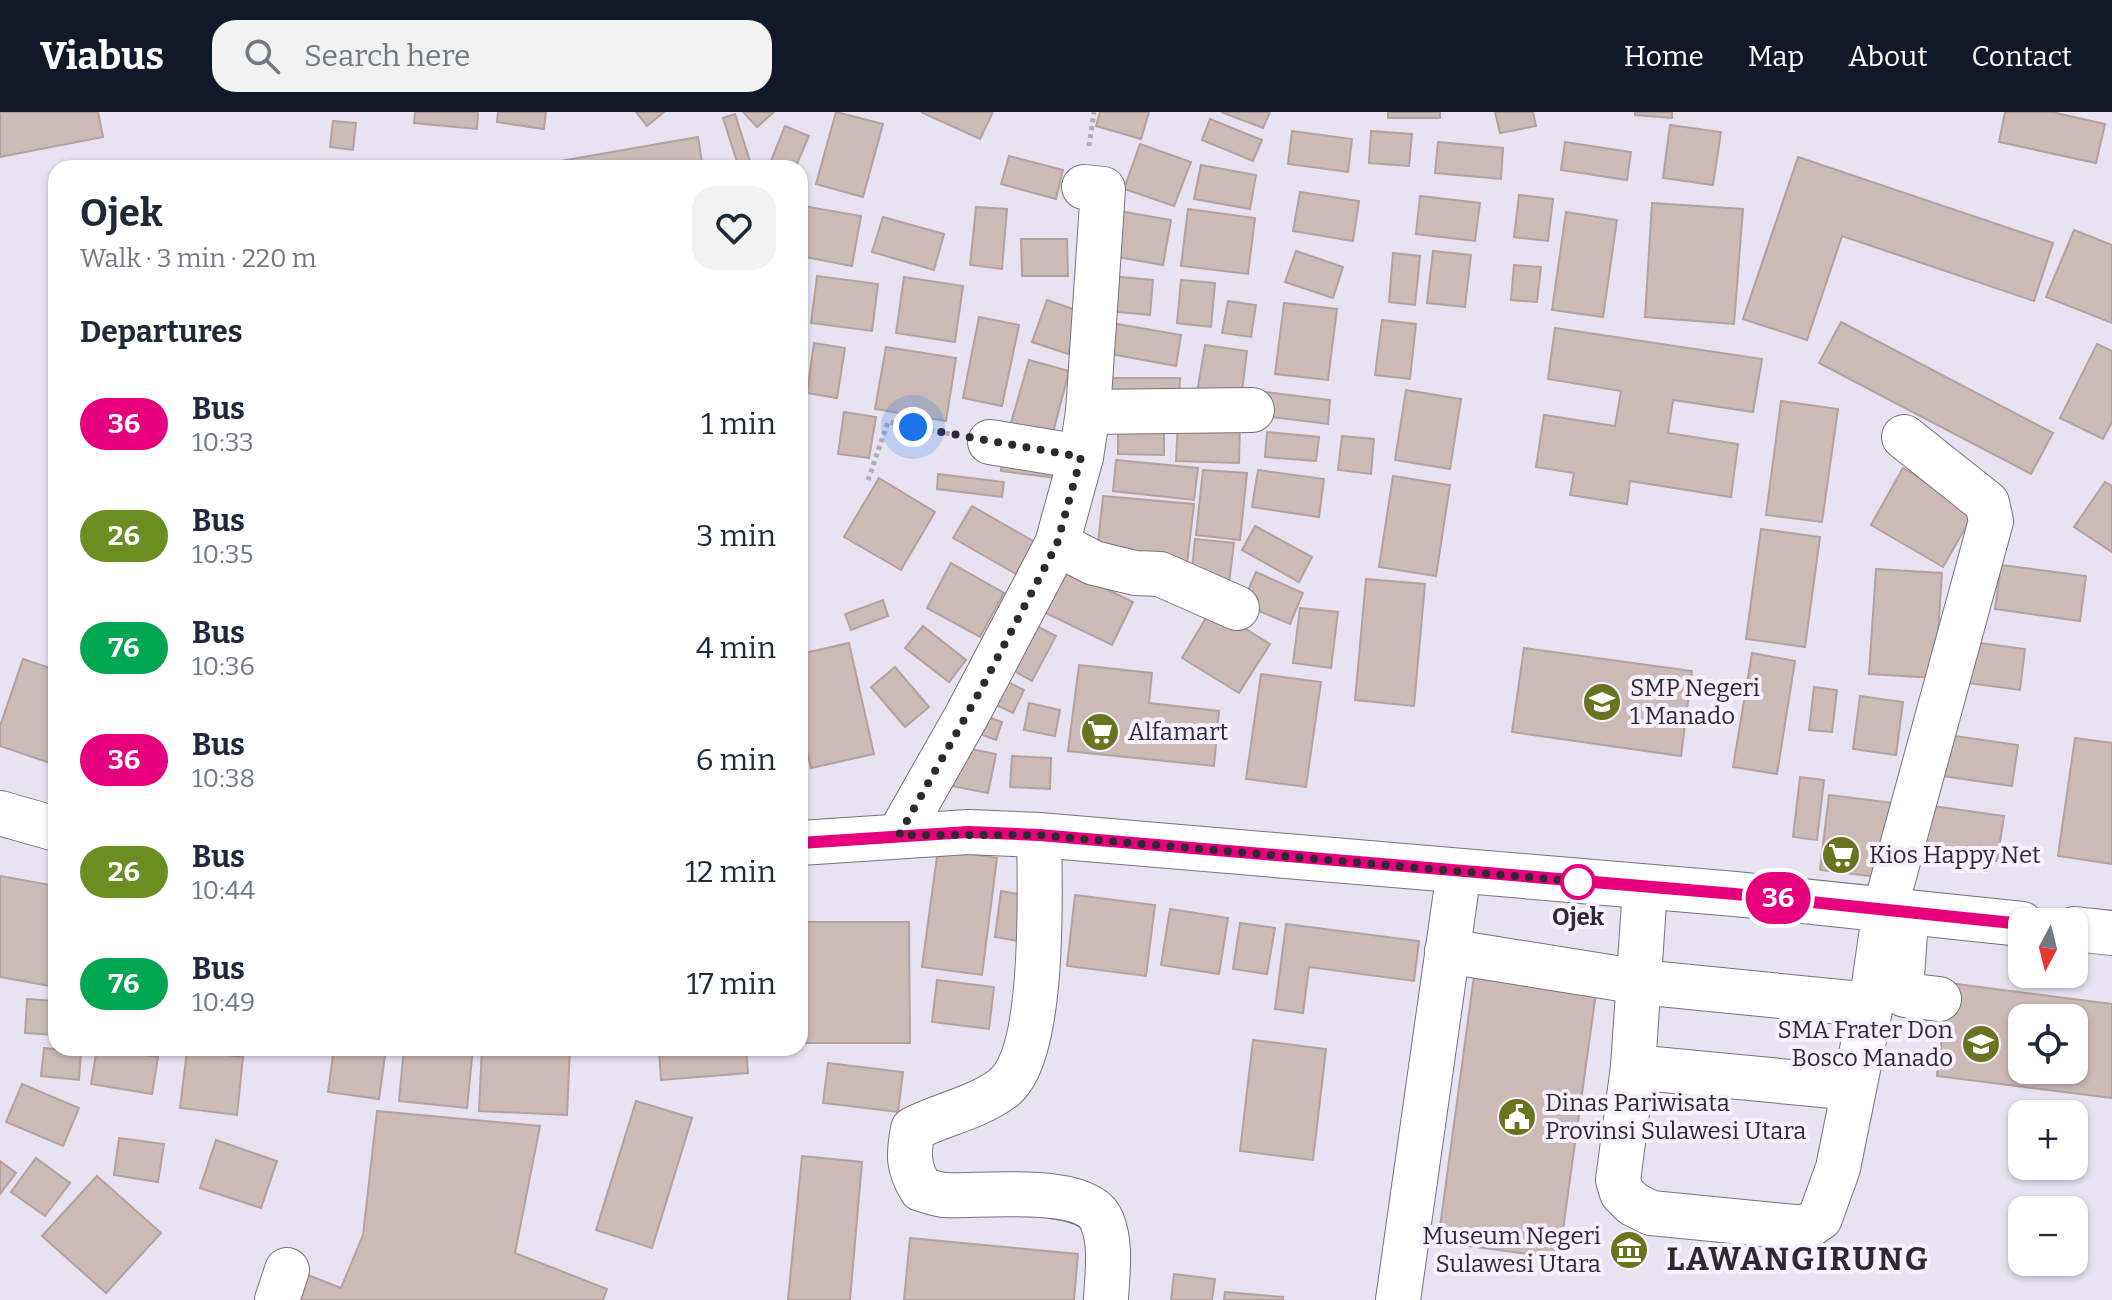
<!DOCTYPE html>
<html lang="en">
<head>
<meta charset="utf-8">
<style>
	body { margin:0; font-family:Bitter,serif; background:#f2f2f3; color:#1f2937; height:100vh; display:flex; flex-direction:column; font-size:30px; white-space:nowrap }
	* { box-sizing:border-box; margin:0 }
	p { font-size:26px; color:#747a83 }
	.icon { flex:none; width:44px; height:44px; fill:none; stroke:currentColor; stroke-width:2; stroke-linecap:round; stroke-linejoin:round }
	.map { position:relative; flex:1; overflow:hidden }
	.drawer { position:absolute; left:48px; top:48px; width:760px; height:896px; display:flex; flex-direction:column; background:#fff; border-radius:24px; box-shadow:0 2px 6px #0004 }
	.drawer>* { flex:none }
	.badge { padding:0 16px; border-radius:26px; font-size:28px; line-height:52px }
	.needle { width:52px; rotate:187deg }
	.tools { position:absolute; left:2008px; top:796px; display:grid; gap:16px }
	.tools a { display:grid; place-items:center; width:80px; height:80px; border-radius:16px; background:#fff; box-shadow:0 2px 6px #0004; font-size:40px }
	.you { position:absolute; width:40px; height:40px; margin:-20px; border:6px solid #fff; border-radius:50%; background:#1a73e8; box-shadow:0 0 0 12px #1a73e833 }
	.map>.badge { position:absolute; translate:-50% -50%; box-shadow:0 0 0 4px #fff }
	h2 { padding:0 32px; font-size:30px; line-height:72px }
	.round { display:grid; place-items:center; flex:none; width:84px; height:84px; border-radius:24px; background:#f2f2f3 }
	.head { display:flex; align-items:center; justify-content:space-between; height:136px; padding:0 32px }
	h1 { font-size:38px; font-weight:700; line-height:60px }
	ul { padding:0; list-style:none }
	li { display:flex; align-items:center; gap:24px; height:112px; padding:0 32px }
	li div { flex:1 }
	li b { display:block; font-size:30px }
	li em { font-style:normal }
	li .badge { min-width:88px; font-weight:700; text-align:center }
	header { display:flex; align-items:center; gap:48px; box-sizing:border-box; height:112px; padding:0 40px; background:#111827; color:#fff }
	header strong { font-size:38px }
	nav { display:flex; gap:44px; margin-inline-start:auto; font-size:28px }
	.search { width:560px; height:72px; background:#f2f2f3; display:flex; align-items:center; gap:20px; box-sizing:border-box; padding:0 28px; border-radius:24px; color:#747a83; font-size:30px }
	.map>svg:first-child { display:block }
	.building { fill:#ccbab7; stroke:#b2a19e; stroke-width:2; fill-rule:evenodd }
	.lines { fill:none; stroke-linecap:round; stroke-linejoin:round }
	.minor-casing { stroke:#77727e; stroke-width:46 }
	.path { stroke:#b0abb7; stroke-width:5; stroke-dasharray:4 4; stroke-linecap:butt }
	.minor { stroke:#fff; stroke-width:44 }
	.line-casing { stroke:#fff; stroke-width:18 }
	.line { stroke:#e6007e; stroke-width:12 }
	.walk { stroke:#2d2a30; stroke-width:8; stroke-dasharray:0 14.4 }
	.stop-dot { fill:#fff; stroke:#e6007e; stroke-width:4 }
	.labels { text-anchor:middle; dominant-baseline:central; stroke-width:8; stroke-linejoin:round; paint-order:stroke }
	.poi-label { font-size:24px; fill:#2d2a30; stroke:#f6f0ff; text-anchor:start }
	.stop-label { font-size:24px; font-weight:bold; fill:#2d2a30; stroke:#f6f0ff }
	.district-label { font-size:32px; font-weight:bold; letter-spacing:2px; fill:#2d2a30; stroke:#f6f0ff }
</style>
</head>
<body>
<header>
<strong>Viabus</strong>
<div class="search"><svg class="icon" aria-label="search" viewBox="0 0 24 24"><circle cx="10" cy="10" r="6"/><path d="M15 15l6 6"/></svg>Search here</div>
<nav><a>Home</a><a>Map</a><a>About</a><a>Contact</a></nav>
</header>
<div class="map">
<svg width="2112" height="1188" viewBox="0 0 2112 1188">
	<rect width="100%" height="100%" fill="#e8e3f1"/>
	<g class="building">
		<polygon points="0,0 98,0 103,25 0,45"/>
		<polygon points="415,0 478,0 477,17 414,11"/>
		<polygon points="498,0 546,0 544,17 497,10"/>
		<polygon points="636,0 664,0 647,14"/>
		<polygon points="743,0 774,0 757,15"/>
		<polygon points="836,0 883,12 863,85 816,72"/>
		<polygon points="921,0 993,0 980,27"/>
		<polygon points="1100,0 1149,0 1141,27 1096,14"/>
		<polygon points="1221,0 1270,0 1263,16"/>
		<rect x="1388" y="0" width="52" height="6"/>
		<polygon points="1495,0 1533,0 1536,14 1500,21"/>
		<polygon points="1635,0 1672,0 1672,6 1635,3"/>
		<polygon points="2005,0 2052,0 2105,12 2096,51 1999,30"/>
		<polygon points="735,2 750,49 738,53 723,6"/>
		<polygon points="1210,7 1262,28 1253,49 1202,28"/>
		<polygon points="333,9 356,11 353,38 330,35"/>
		<polygon points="1670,13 1721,20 1713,73 1663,66"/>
		<polygon points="785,14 809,24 795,56 768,56"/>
		<polygon points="1292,19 1352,27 1348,60 1288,52"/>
		<polygon points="1371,19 1412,22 1409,54 1369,51"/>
		<polygon points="698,25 703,56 544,56 543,52"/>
		<polygon points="1438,30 1503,36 1501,67 1435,61"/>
		<polygon points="1565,30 1631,40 1627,68 1561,58"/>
		<polygon points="1140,32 1191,50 1174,94 1124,77"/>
		<polygon points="1009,44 1063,58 1056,87 1001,72"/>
		<polygon points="1798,45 2053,131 2034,189 1842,124 1807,228 1743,207"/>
		<polygon points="1201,53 1256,63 1250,97 1194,87"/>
		<polygon points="1300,80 1359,89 1353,129 1293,119"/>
		<polygon points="1519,83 1553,87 1548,129 1514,125"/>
		<polygon points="1420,84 1480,91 1475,129 1416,122"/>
		<polygon points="1652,91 1743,97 1734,212 1645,205"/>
		<polygon points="803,94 861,104 852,154 800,144"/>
		<polygon points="976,95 1007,97 1002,157 970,153"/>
		<polygon points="1188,97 1255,106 1248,162 1181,154"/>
		<polygon points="1114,98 1171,108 1163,153 1106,143"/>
		<polygon points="1566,100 1617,108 1603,205 1552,198"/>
		<polygon points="883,105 944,122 934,158 872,140"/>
		<polygon points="2074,118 2112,133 2112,211 2046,185"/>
		<polygon points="1021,127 1067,127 1068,164 1022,164"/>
		<polygon points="1296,139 1343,155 1333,186 1285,170"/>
		<polygon points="1433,139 1471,143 1465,195 1427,191"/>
		<polygon points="1393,141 1420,144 1415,193 1389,190"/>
		<polygon points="1514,153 1541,155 1537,190 1511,188"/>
		<polygon points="1099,163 1153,168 1150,203 1096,198"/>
		<polygon points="817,164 878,172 872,219 811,211"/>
		<polygon points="904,165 963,174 955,230 896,221"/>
		<polygon points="1181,168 1215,171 1211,215 1177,211"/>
		<polygon points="1047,188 1082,200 1068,242 1032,230"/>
		<polygon points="1228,189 1256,193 1251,225 1222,221"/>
		<polygon points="1284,191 1337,197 1328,268 1275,262"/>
		<polygon points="979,205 1019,213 1002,294 963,286"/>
		<polygon points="1382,208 1416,212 1410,267 1375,263"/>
		<polygon points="1106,210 1181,223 1176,254 1100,240"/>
		<polygon points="1841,210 2053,321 2031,362 1819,251"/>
		<polygon points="1555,216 1762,247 1753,300 1673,288 1668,321 1738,332 1731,385 1630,369 1627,392 1570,383 1574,361 1536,355 1544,303 1615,314 1621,279 1548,267"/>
		<polygon points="814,231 845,236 837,286 807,281"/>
		<polygon points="2097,232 2112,239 2112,310 2103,327 2060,306"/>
		<polygon points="1205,233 1247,239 1241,287 1197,281"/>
		<polygon points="886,235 956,246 946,309 875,297"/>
		<polygon points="1029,248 1069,259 1049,336 1007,325"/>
		<polygon points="1102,266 1180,266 1179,289 1102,288"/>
		<polygon points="1406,278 1461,287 1450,357 1395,348"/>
		<polygon points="1266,280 1330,288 1328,312 1263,304"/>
		<polygon points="1781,289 1838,297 1822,410 1766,403"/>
		<polygon points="844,300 876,305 869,346 838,342"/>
		<polygon points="1178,309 1240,311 1239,351 1176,349"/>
		<polygon points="1118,311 1164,311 1164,343 1118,342"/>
		<polygon points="1267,320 1319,325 1316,349 1265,345"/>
		<polygon points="1342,324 1374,327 1371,362 1338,358"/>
		<polygon points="1003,340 1057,347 1055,366 1001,359"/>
		<polygon points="1116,348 1198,356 1194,388 1113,379"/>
		<polygon points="1903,356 1975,399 1943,455 1871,413"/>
		<polygon points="1203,358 1247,361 1240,428 1196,423"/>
		<polygon points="1258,358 1324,367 1319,405 1252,395"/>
		<polygon points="938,362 1004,370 1002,385 937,377"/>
		<polygon points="1393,364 1450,373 1436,464 1379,455"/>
		<polygon points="879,366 935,400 901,458 844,425"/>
		<polygon points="2105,370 2112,374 2112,440 2074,415"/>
		<polygon points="1103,384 1194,392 1187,452 1097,442"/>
		<polygon points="972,394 1035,430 1016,462 953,426"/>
		<polygon points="1255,414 1312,445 1299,470 1242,438"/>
		<polygon points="1761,417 1820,425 1805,535 1746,527"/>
		<polygon points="1195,427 1234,431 1229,471 1191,467"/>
		<polygon points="1050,450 1133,490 1112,533 1029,493"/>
		<polygon points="951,451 1004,481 980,525 927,496"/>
		<polygon points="2001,453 2086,464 2080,509 1995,497"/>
		<polygon points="1876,457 1942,461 1935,566 1869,562"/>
		<polygon points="1256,460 1303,481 1290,512 1242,492"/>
		<polygon points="1366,467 1425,472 1414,594 1355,588"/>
		<polygon points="883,488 888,504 851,518 845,502"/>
		<polygon points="1212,496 1270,532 1239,581 1182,546"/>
		<polygon points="1300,496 1338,500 1331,556 1293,551"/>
		<polygon points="1023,507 1056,524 1032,569 1000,551"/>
		<polygon points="923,514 966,548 949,570 905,536"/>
		<polygon points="1965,529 2025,537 2020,578 1960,570"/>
		<polygon points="849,531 874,642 811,656 800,609 800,542"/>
		<polygon points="1524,536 1692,559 1681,644 1512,620"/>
		<polygon points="1752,541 1795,549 1777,662 1733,655"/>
		<polygon points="23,547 56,558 56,653 0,634 0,614"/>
		<polygon points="1079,553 1152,561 1149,591 1219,599 1214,654 1068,639"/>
		<polygon points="895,555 929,595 905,615 871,575"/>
		<polygon points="1261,562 1321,570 1306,675 1246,667"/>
		<polygon points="996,564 1024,578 1013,601 984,587"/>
		<polygon points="1814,575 1837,578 1832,620 1809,618"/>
		<polygon points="1860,584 1903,590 1896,643 1853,637"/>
		<polygon points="1029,591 1060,598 1055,624 1024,618"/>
		<polygon points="975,600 1002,610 996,628 969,618"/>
		<polygon points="1941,622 2018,633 2012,674 1935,663"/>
		<polygon points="2075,626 2112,631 2112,752 2058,744"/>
		<polygon points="956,634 996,642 988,681 947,673"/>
		<polygon points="1012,644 1051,646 1050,677 1010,675"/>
		<polygon points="1800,665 1824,668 1817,728 1793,725"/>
		<polygon points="1829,683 1894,691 1885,766 1820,758"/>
		<polygon points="1919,692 2004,704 1997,749 1913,736"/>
		<polygon points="938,737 997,746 982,863 922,855"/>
		<polygon points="0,764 56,774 56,841 50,874 0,865"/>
		<polygon points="1001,779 1023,783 1018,829 995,825"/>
		<polygon points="1075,783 1155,793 1146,864 1067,854"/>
		<polygon points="1170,797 1228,806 1219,862 1161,853"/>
		<polygon points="800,810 909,810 910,931 800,931"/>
		<polygon points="1240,811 1275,816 1267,862 1233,857"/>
		<polygon points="1286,812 1419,829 1414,869 1309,855 1303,901 1275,897"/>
		<polygon points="1474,864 1596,881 1559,1146 1438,1130"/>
		<polygon points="937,868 994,875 989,917 932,910"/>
		<path d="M 1949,871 L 2112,892 L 2112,986 L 1937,964 ZM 2022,906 L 2074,906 L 2074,958 L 2022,958 Z"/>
		<polygon points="27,887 56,889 56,923 25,921"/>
		<polygon points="1253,928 1326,937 1313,1048 1240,1039"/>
		<polygon points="44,936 81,940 79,968 41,964"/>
		<polygon points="97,936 158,945 152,982 91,972"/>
		<polygon points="334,936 386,936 379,987 328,980"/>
		<polygon points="404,936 473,936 467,996 399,989"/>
		<polygon points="482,936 570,936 567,1003 479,999"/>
		<polygon points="659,936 746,936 748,961 661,968"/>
		<polygon points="187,939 243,945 237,1003 180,996"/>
		<polygon points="828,951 903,960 898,1000 823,991"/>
		<polygon points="22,972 79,996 63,1034 6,1010"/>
		<polygon points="636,989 692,1006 652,1136 596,1118"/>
		<polygon points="377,999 540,1014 515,1141 607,1177 603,1188 293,1188 303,1161 341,1176 363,1123"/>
		<polygon points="119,1026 164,1032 158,1070 114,1063"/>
		<polygon points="216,1028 277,1049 261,1096 200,1076"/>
		<polygon points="802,1044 862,1050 850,1188 788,1188"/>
		<polygon points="36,1046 70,1071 45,1104 11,1080"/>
		<polygon points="0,1049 16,1061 0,1082"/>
		<polygon points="97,1064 161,1121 106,1181 42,1124"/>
		<polygon points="910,1126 1078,1142 1074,1188 904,1188"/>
		<polygon points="1174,1162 1215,1167 1212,1188 1171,1188"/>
		<polygon points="1225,1180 1283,1185 1283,1188 1224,1188"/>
	</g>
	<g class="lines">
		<defs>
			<g id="minor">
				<polyline points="1088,300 1252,298"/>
				<polyline points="990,330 1081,345"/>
				<polyline points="1057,432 1094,451 1135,461 1160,462 1237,496"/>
				<polyline points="0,701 56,717"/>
				<polyline points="899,723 966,605 1057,432 1081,345 1088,300 1103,77 1084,75"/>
				<path d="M 1039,723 C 1040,776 1046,945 1002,977 C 974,997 942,1002 913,1017 C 908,1043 908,1055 921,1077 C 929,1079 937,1083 945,1083 C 979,1085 1088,1071 1102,1109 C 1112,1134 1107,1162 1106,1188"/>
				<polyline points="800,731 968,720 1039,723 1735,782 2022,812"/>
				<polyline points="1645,776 1633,955 1618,1068 1622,1081 1633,1092 1651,1101 1805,1116 1820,1106 1838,1056 1871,893 1885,797 1991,409 1987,391 1904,325"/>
				<polyline points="2074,817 2112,821"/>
				<polyline points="1905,822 1901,879 1905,883 1939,887"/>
				<polyline points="1447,839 1640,870 1871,893"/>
				<polyline points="1633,955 1854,976"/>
				<polyline points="277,1188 287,1158"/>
				<polyline points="1398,1188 1459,759"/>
			</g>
		</defs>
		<use href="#minor" class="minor-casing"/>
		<g class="path">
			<polyline points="1089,34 1094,0"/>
			<polyline points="868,368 888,310 950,322"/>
		</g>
		<use href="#minor" class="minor"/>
	</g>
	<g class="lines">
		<defs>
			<polyline id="line" points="800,731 968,720 1039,723 1735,782 2022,812"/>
		</defs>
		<use href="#line" class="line-casing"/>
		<use href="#line" class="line"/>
		<polyline class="walk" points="913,315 1081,345 1057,432 979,581 899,723 1039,723 1583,770 1578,770"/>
	</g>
	<defs>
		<symbol id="school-disc" viewBox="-11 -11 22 22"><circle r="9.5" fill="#69741e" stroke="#f6f0ff"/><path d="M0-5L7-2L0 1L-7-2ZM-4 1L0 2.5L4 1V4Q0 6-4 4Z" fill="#fff"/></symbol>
		<symbol id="supermarket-disc" viewBox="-11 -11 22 22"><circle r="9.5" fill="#69741e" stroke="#f6f0ff"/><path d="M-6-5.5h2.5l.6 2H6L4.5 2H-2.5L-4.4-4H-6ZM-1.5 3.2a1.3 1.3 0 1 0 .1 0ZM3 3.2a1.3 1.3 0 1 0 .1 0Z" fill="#fff"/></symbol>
		<symbol id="civic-disc" viewBox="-11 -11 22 22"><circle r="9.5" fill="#69741e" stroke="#f6f0ff"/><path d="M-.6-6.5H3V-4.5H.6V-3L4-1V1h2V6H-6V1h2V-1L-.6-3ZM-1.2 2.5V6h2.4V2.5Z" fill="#fff"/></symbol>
		<symbol id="museum-disc" viewBox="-11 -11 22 22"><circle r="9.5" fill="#69741e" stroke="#f6f0ff"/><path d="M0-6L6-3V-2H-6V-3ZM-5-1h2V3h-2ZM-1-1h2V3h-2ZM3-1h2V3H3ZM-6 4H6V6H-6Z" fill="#fff"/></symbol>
	</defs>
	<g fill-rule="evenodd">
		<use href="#school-disc" x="1580" y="568" width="44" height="44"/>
		<use href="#supermarket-disc" x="1078" y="598" width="44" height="44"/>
		<use href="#supermarket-disc" x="1819" y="721" width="44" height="44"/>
		<use href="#school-disc" x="1959" y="910" width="44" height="44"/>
		<use href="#civic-disc" x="1495" y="983" width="44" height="44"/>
		<use href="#museum-disc" x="1607" y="1116" width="44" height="44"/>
	</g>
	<circle class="stop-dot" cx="1578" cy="770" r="16"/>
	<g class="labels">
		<g class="poi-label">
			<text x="1630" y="576">SMP Negeri<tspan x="1630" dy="28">1 Manado</tspan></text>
			<text x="1128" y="620">Alfamart</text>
			<text x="1869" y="743">Kios Happy Net</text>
			<text x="1953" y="918" text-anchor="end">SMA Frater Don<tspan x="1953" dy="28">Bosco Manado</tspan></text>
			<text x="1545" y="991">Dinas Pariwisata<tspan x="1545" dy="28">Provinsi Sulawesi Utara</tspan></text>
			<text x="1601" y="1124" text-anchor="end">Museum Negeri<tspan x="1601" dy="28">Sulawesi Utara</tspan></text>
		</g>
		<g class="stop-label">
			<text x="1578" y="805">Ojek</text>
		</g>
		<g class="district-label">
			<text x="1798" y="1147">LAWANGIRUNG</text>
		</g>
	</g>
</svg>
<div class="tools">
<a><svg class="needle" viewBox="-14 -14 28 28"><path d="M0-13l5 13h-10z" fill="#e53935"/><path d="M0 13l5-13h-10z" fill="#747a83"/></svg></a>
<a><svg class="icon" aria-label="locate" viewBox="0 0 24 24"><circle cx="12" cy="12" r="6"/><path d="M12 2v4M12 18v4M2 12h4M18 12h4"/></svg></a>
<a>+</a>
<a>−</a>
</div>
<div class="you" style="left:913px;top:315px"></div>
<b class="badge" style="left:1778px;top:786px;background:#e6007e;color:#fff">36</b>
<section class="drawer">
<div class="head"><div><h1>Ojek</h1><p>Walk · 3 min · 220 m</p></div><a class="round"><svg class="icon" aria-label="heart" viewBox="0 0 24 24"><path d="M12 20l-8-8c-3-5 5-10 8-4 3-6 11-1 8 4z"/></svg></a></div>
<h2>Departures</h2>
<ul>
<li><span class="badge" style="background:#e6007e;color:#fff">36</span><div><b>Bus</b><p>10:33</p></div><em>1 min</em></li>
<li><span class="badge" style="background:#6b8e23;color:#fff">26</span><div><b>Bus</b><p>10:35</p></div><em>3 min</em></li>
<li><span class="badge" style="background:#00a651;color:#fff">76</span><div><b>Bus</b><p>10:36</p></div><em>4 min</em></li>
<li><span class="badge" style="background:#e6007e;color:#fff">36</span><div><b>Bus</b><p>10:38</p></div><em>6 min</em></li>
<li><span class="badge" style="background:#6b8e23;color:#fff">26</span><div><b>Bus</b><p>10:44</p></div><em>12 min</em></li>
<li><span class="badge" style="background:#00a651;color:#fff">76</span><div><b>Bus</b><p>10:49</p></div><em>17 min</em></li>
</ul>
</section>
</div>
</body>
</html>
